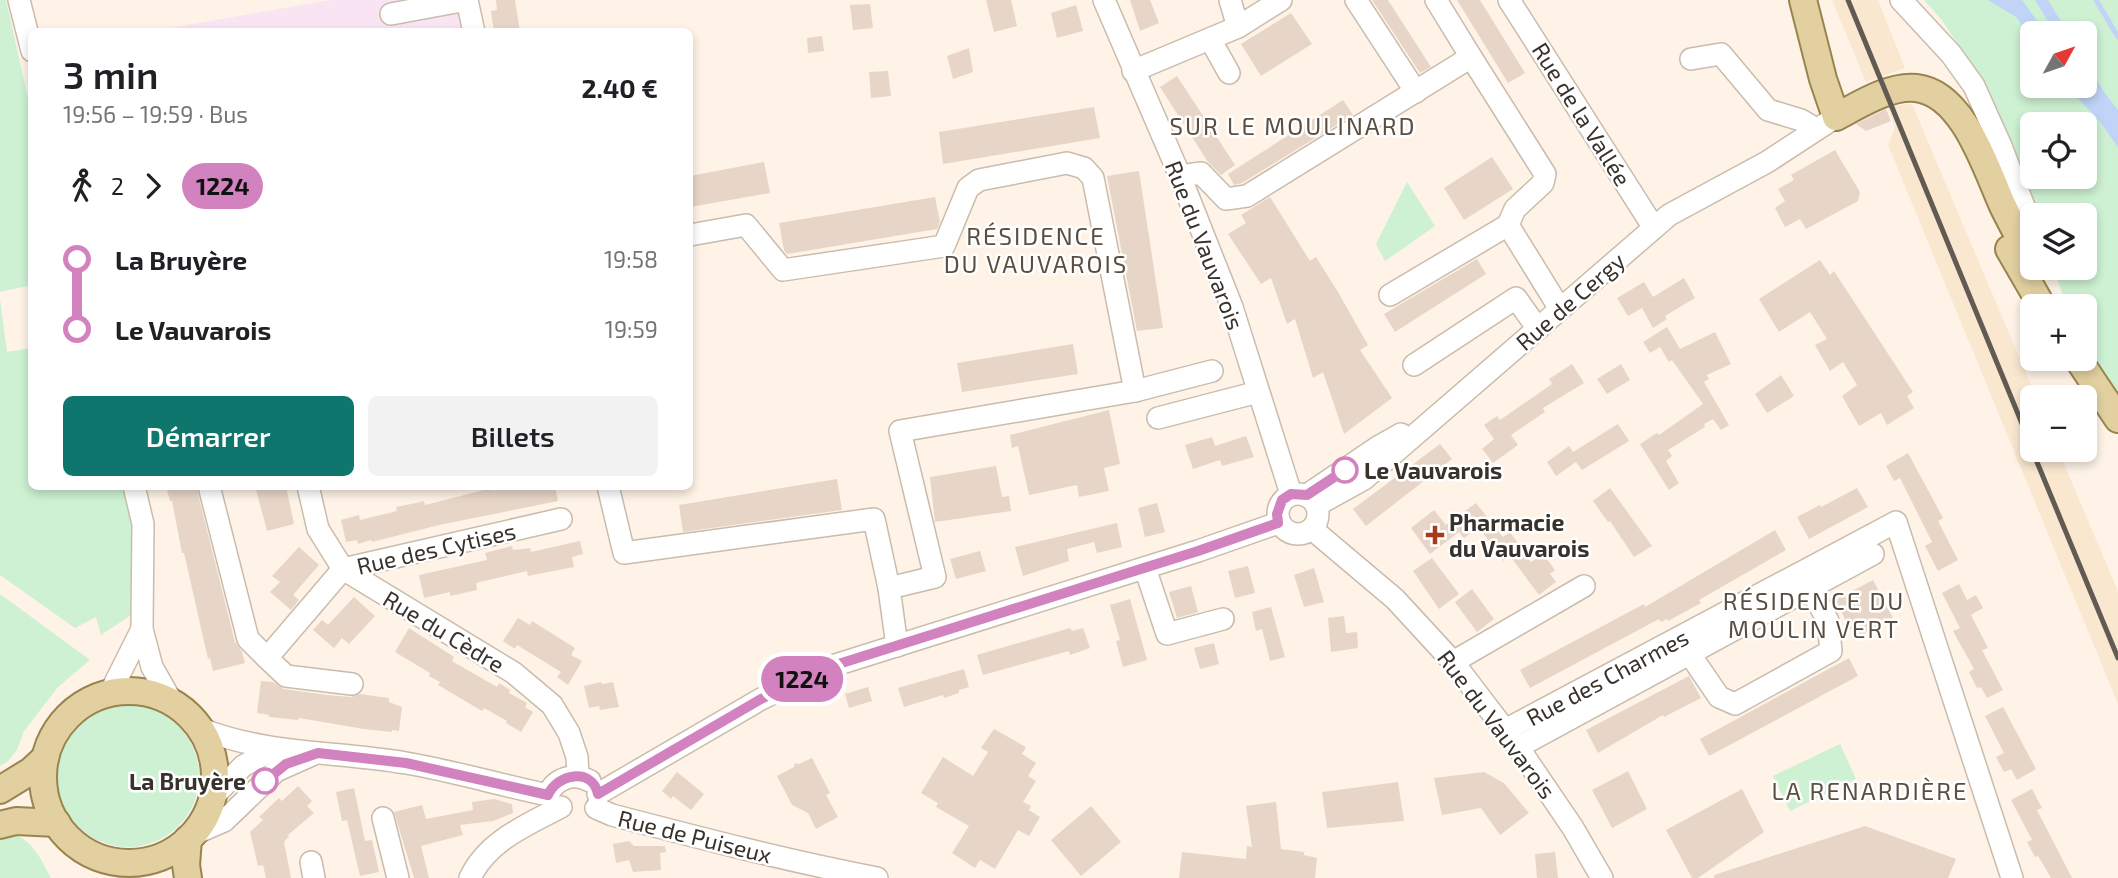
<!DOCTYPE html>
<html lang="fr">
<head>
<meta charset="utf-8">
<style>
	body { margin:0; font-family:"Exo 2",sans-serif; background:#f2f2f2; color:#202124; height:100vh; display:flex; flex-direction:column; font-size:26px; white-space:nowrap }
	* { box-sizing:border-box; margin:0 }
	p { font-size:23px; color:#757577 }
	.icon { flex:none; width:38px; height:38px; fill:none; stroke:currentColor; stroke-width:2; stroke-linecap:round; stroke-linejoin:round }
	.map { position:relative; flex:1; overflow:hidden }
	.details { position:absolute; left:28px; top:28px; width:665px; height:462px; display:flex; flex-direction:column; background:#fff; border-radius:10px; box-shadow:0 4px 10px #0003 }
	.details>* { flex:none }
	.badge { padding:0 14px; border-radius:23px; font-size:24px; line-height:46px }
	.needle { width:46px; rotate:50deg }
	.buttons { position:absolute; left:2020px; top:21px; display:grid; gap:14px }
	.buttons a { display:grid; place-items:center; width:77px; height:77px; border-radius:10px; background:#fff; box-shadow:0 4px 10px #0003; font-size:35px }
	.map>.badge { position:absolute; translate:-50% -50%; box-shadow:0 0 0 4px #fff }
	.legs { display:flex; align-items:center; gap:10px; height:77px; padding:0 35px; font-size:23px }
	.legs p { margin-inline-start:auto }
	.head { display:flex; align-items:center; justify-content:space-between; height:119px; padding:0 35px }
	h1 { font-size:38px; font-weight:600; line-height:52px }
	.cta { display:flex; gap:14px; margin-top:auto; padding:14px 35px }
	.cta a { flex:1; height:80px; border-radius:10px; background:#0f766e; color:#fff; font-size:28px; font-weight:600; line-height:80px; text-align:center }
	.cta a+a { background:#f2f2f2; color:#202124 }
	ul { padding:0 35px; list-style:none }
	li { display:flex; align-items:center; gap:24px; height:70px; font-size:26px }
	li i { display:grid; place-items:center; width:10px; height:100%; margin:0 9px; background:currentColor }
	li i::after { content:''; width:18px; height:18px; margin:-9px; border:5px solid; border-radius:50%; background:#fff }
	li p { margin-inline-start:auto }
	li:first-child i { background:linear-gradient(#0000 50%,currentColor 0) }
	li:last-child i { background:linear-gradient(currentColor 50%,#0000 0) }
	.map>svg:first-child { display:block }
	.built { fill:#f9e7d0 }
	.education { fill:#f8e4f3 }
	.green { fill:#cdf1d2; fill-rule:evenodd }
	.water { fill:#c1d4f8 }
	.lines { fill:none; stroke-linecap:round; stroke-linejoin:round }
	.stream { stroke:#c1d4f8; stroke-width:5 }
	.building { fill:#e7d6c8 }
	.minor-casing { stroke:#c9bcac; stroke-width:24 }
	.major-casing { stroke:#99844f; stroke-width:30 }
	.minor { stroke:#fff; stroke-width:21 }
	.major { stroke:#e2d0a1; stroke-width:26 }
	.rail { stroke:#615b53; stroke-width:5 }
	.line-1-casing { stroke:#fff; stroke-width:16 }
	.line-1 { stroke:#d282be; stroke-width:10 }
	.stop-1-dot { fill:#fff; stroke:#d282be; stroke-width:3.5 }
	.poi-dot { fill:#a43c1c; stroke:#fff; stroke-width:2.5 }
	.labels { text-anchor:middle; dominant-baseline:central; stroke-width:5; stroke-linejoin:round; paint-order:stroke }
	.street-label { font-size:23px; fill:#37322b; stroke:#fff }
	.stop-label { font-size:23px; font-weight:bold; fill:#37322b; stroke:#fff; text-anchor:start }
	.poi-label { font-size:23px; font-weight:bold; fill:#37322b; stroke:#fff; text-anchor:start }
	.neighbourhood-label { font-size:24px; letter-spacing:2px; fill:#594e40; stroke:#fff }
</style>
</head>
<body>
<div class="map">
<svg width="2118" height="878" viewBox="0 0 2118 878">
	<rect width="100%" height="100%" fill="#fef3e6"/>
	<g class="built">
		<polygon points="1832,0 1878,0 1905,68 1866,82"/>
		<polygon points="1912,104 2036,397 2032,397 2032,450 2058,450 2118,591 2118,704 1888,145 1895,127 1887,106"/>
	</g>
	<polygon class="education" points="330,0 457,0 465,32 148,32"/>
	<g class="green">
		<polygon points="0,0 6,0 31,112 32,285 0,292"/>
		<path d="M 1924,0 L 2118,0 L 2118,400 L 2084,342 L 2084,306 L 2067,306 L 2053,268 L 2084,268 L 2084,215 L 2036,215 L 2027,188 L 1989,89 L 1940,18 ZM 2032,33 L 2084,33 L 2084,86 L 2032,86 ZM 2032,124 L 2084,124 L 2084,177 L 2032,177 Z"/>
		<polygon points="1407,182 1435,226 1385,261 1376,244"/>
		<polygon points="0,299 7,352 31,348 32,486 122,487 133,522 131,615 101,635 96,617 75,628 0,575"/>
		<polygon points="0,594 90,660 58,687 24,731 17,750 7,762 0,766"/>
		<circle cx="128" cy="776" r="71"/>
		<polygon points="1840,744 1856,779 1790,811 1773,776"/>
		<path d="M 11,834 C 33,839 41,860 51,878 L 0,878 L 0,838 Z"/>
	</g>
	<g class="water">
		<polygon points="1988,0 2022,0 2046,33 2032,33 2032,37 2016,17"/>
		<polygon points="2035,0 2048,0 2068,33 2055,33"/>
		<polygon points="2084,60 2104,92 2118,110 2118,147 2097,118 2066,86 2084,86"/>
	</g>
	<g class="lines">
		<polyline class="stream" points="2096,0 2118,37"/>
	</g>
	<g class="building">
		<polygon points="496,0 515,0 520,32 494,32 491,11 497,10"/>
		<polygon points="986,0 1011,0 1017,26 994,32"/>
		<polygon points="1130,0 1150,0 1159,23 1140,31"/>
		<polygon points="1372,0 1388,0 1431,67 1420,73"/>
		<polygon points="1457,0 1480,0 1525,73 1508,83"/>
		<polygon points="870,4 873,28 853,30 850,5"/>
		<polygon points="1076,5 1083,31 1057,38 1051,13"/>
		<polygon points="1291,13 1312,44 1261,76 1241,44"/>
		<polygon points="822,36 824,51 808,53 807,38"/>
		<polygon points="969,48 973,72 953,79 947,56"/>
		<polygon points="888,71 891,96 871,98 869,72"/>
		<polygon points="1177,76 1235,165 1221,175 1208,162 1160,87"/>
		<polygon points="1343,100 1353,115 1242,183 1234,185 1228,174"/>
		<polygon points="1094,107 1100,138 943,164 939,132"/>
		<polygon points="1886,109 1891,121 1866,131 1856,124"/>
		<polygon points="1835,150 1860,192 1858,201 1806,229 1800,219 1785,227 1775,208 1785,201 1778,189 1794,180 1791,175"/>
		<polygon points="1492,157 1513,189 1464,220 1444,188"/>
		<polygon points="764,162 770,193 690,207 690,176"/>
		<polygon points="1139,171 1163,328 1137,331 1107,176"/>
		<polygon points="935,197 940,222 937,229 787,254 784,250 779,223"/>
		<polygon points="1270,197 1310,261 1316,257 1338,292 1368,345 1360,350 1392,398 1344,434 1323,372 1313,378 1295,319 1287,324 1271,278 1261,284 1228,234 1246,223 1241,215"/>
		<polygon points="1477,259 1486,274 1395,332 1384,314"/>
		<polygon points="1820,260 1830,275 1834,271 1913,392 1907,396 1914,408 1887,425 1881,413 1859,426 1842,396 1857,385 1843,362 1830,371 1815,345 1827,339 1810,312 1779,332 1759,299"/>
		<polygon points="1684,278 1695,298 1665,316 1667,319 1653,328 1642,308 1628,316 1617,298 1644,282 1653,297"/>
		<polygon points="1667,327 1680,349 1715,332 1731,364 1707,375 1709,379 1704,382 1729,425 1721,430 1713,419 1704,424 1705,427 1668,450 1672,456 1666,461 1679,483 1669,490 1640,444 1657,433 1659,435 1703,404 1672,360 1669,362 1660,347 1650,353 1643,342"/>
		<polygon points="1073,344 1078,374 962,392 957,363"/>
		<polygon points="1572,364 1584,383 1543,408 1545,412 1511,435 1518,445 1493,463 1482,449 1494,439 1484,425 1497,416 1500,420 1552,384 1549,379"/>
		<polygon points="1621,364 1630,380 1607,394 1597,379"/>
		<polygon points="1781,375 1794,396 1767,413 1755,394"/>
		<polygon points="1109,410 1120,464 1104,468 1109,491 1079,497 1077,485 1029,495 1018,446 1012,448 1010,435"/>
		<polygon points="1618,424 1629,441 1582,470 1576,462 1556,476 1547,462 1569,446 1573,452"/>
		<polygon points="1246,436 1254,457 1222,466 1220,460 1193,469 1185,445 1212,437 1215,446"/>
		<polygon points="1440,444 1452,459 1366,526 1353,509"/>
		<polygon points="1908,453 1943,518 1938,521 1958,560 1938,571 1925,546 1932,542 1900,478 1894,481 1886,466"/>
		<polygon points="996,466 1002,497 1009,496 1011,511 935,522 930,477"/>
		<polygon points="837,479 842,510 683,532 679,505"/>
		<polygon points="166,486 196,486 235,642 242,652 245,663 213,671 210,658 208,659 184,553 182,553 172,501 170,501"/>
		<polygon points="255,486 286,486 294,524 267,531"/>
		<polygon points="511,486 555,486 558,501 439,525 372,542 371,540 358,544 357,540 346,542 341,520 359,515 360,520 397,511 396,507 411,504 424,501 425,505 492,488 492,491"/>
		<polygon points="1610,488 1652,546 1634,557 1610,521 1608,522 1593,501"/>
		<polygon points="1857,488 1868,507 1809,539 1797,517 1820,505 1821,507"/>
		<polygon points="1157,503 1165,532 1145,537 1138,508"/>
		<polygon points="1476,503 1503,537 1510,532 1531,562 1543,554 1555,570 1550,574 1556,582 1539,595 1510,556 1503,561 1479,527 1464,538 1459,532 1430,554 1411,528 1434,510 1446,525"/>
		<polygon points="1117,523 1122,547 1097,553 1094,542 1067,549 1069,561 1023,576 1015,547"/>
		<polygon points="1775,530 1786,550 1699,600 1701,603 1668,621 1667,619 1661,622 1659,619 1530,688 1520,670 1644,604 1645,607"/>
		<polygon points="580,541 583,554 572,557 574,567 528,576 527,571 476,583 477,590 450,596 450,592 424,598 419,575 487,560 485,553 512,546 513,550 530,548 531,552"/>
		<polygon points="299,547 319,565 293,595 299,600 291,610 270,592 280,582 272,576"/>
		<polygon points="980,551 986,571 956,579 950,559"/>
		<polygon points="1432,558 1459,594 1439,609 1413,571"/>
		<polygon points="1248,566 1255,593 1235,598 1228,571"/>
		<polygon points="1314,568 1324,602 1304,607 1294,575"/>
		<polygon points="1873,580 1893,618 1855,638 1835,600"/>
		<polygon points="1959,584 1967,600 1976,595 1983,608 1971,615 1988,648 1982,650 2003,690 1987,698 1981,687 1977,688 1969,672 1974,669 1953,631 1960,628 1942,593"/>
		<polygon points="1191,586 1198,612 1177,618 1169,592"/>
		<polygon points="1472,589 1494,619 1477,632 1455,602"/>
		<polygon points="354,597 375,616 349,644 342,638 334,648 313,630 322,620 328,625"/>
		<polygon points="1130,599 1147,660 1123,667 1116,641 1120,640 1110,605"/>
		<polygon points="1271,607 1285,657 1270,661 1262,629 1256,631 1252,612"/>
		<polygon points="1344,616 1346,633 1357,632 1358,648 1331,652 1328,618"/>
		<polygon points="518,618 530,625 532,621 575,648 571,655 582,661 568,685 557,677 561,672 517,645 515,649 503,641"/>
		<polygon points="409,628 454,657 452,661 497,687 499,683 510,690 509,693 527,703 525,707 533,712 521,732 506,723 507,721 484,708 482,711 438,685 440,682 429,676 430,673 395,652"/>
		<polygon points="1070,628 1072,631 1083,628 1090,648 1070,655 1069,651 983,675 977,655"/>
		<polygon points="1214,643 1219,664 1200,669 1194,648"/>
		<polygon points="1849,658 1858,676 1709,756 1700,739"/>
		<polygon points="964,669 969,687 959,690 959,693 944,698 943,695 904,707 898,688"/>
		<polygon points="1689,676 1701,698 1664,717 1663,715 1598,753 1586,730"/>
		<polygon points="261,681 273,682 284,689 327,695 351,697 360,694 389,698 389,702 402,707 399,731 392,730 392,732 364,729 299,718 298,720 269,717 269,715 257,713"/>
		<polygon points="601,682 602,684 613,682 619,707 600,710 599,706 589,708 584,686"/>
		<polygon points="868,687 872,701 849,708 845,694"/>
		<polygon points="2003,707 2036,769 2017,780 2011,769 2004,772 1996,757 2004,753 1985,716"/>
		<polygon points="994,729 1026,747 1022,754 1036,763 1028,776 1036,781 1023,802 1031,806 1029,810 1040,817 1029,836 1018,830 995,869 980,860 975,868 952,853 969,826 936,807 938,803 921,793 943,757 973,776 988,752 981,748"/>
		<polygon points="812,758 830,793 826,795 838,817 816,829 808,813 792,805 777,776 794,767 795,763 799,764"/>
		<polygon points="1628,771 1647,809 1612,828 1592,790"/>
		<polygon points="677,772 704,794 691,810 673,796 671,799 662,791"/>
		<polygon points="1484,772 1504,783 1529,813 1500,835 1481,808 1442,815 1434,778"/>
		<polygon points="1398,782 1404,821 1327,828 1322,792"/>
		<polygon points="298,786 312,801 307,806 314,813 288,835 289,836 284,842 291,878 266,878 263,865 258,866 250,832 263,820 259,817 279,798 282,801"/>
		<polygon points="354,788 365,841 372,840 379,872 360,876 347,820 342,821 336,792"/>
		<polygon points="1742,789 1764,832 1698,878 1692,878 1666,830"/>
		<polygon points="2032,789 2042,808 2037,810 2072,878 2051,878 2038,856 2035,857 2027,842 2032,840 2011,800"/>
		<polygon points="494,799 512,804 513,813 493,821 460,825 463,835 421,846 429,878 414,878 394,812 422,805 426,819 473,810 472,802"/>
		<polygon points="1276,802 1281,849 1304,852 1304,855 1317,858 1315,878 1179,878 1182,852 1246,859 1247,846 1252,847 1246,806"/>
		<polygon points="1091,806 1121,842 1081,876 1051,840"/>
		<polygon points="1865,826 1956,859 1948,878 1714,878 1714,875"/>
		<polygon points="629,841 634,846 665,846 666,852 660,853 661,870 633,872 629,860 616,863 613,844"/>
		<polygon points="1555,852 1558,878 1537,878 1535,854"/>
	</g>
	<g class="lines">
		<defs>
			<g id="minor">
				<polyline points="19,0 32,51"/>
				<polyline points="467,0 474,32"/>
				<polyline points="1104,0 1180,176 1232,307 1291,494"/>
				<polyline points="1230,0 1238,27"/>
				<polyline points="1356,0 1416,92"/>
				<polyline points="1436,0 1471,57"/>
				<polyline points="1509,0 1654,228"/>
				<polyline points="1901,0 1951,54 1974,86 2001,146 2031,225 2030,239 2025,248 2015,249"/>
				<polyline points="391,14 467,0"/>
				<polyline points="1210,39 1229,73"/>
				<polyline points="1691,59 1721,54 1768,110 1801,120 1816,129"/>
				<polyline points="1133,71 1238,27 1281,0"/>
				<polyline points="1180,176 1201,173 1226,199 1247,196 1471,57 1545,174 1543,183 1515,209 1508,225 1560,309"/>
				<polyline points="690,235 746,225 783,270 944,246 968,188 979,180 1067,163 1084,168 1093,178 1135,391"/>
				<polyline points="1390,295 1508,225"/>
				<polyline points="1414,365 1516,298 1538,329"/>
				<polyline points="1158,418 1258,392"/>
				<polyline points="134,486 143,524 142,629 152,667 173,704"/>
				<polyline points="209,486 248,639 267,658"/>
				<polyline points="308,486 318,529 343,569 514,673 552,705 569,733 577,757 578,776"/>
				<polyline points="608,486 624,553 874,519 889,588"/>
				<circle cx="1298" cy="514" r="20"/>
				<polyline points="1307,495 1378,447 1401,434"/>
				<polyline points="1317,505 1364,479 1669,215 1767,162 1836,117"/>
				<polyline points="1312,529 1395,599 1453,662 1518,747 1573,828 1602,878"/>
				<polyline points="1145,568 1167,634 1223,619"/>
				<polyline points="897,646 889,588 935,577 900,431 1135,391 1212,371"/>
				<polyline points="1689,653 1719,697 1735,704 1831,651 1828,621 1810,588"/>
				<polyline points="1453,662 1584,586"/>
				<polyline points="352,684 286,676 267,658 343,569 561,519"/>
				<polyline points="110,693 142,629"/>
				<path d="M 199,728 C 265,755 336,751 406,763 C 453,771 500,785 548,795"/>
				<polyline points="1505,730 1896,522 2012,878"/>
				<polyline points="1518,747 1873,554"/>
				<polyline points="598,794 761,699 829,667 1198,551 1278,523"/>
				<path d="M 548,795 C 555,778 574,772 590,781"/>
				<polyline points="212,798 243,766 274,749"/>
				<path d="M 596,808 L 612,815 C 700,838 788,861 877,878"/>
				<polyline points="383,818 398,878"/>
				<polyline points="192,835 224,821 276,771 312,755"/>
				<polyline points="311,862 314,878"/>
				<path d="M 470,878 C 487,841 527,825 561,807"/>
			</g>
			<g id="major">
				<path d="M 1803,0 L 1823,79 L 1836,117 C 1859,105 1890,85 1916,88 C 1963,93 1986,168 2002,204 C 2011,223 2022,242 2032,261"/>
				<polyline points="2009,249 2042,306"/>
				<polyline points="2078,359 2118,419"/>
				<circle cx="129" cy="777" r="86"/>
				<polyline points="0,790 31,771 45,758"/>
				<polyline points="0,825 16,821 57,823"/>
				<polyline points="188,878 186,865 188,839"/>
			</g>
		</defs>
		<use href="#minor" class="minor-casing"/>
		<use href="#major" class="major-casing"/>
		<use href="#minor" class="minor"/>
		<use href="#major" class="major"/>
		<g class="rail">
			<polyline points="1848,0 2032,448"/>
			<polyline points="2032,450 2118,658"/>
		</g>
	</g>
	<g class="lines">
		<defs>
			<path id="line-1" d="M 265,781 L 286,764 L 318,753 L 406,763 L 548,795 C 557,774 592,767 598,794 L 761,699 L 829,667 L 1198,551 L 1278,523 L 1277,514 L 1282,500 L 1291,494 L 1307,495 L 1345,470"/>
		</defs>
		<use href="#line-1" class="line-1-casing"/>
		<use href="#line-1" class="line-1"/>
	</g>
	<g class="stop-1-dot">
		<circle cx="1345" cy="470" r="12"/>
		<circle cx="265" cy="781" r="12"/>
	</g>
	<path class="poi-dot" d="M1431.5 524.5h7v7h7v7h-7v7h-7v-7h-7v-7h7z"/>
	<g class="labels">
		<g class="street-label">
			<text transform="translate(1582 114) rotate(58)">Rue de la Vallée</text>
			<text transform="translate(1205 245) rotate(69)">Rue du Vauvarois</text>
			<text transform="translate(1570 301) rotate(-41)">Rue de Cergy</text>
			<text transform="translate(436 548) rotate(-13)">Rue des Cytises</text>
			<text transform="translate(444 631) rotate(31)">Rue du Cèdre</text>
			<text transform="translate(1607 677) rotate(-28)">Rue des Charmes</text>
			<text transform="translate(1497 724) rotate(53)">Rue du Vauvarois</text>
			<text transform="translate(695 836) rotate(14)">Rue de Puiseux</text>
		</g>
		<g class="stop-label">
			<text x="1364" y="470">Le Vauvarois</text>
			<text x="246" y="781" text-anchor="end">La Bruyère</text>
		</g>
		<g class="poi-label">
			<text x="1449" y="522">Pharmacie<tspan x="1449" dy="26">du Vauvarois</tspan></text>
		</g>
		<g class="neighbourhood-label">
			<text x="1293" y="125">SUR LE MOULINARD</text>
			<text x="1036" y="235">RÉSIDENCE<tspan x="1036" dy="28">DU VAUVAROIS</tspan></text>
			<text x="1814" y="600">RÉSIDENCE DU<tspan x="1814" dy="28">MOULIN VERT</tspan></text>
			<text x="1870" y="790">LA RENARDIÈRE</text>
		</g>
	</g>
</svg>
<div class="buttons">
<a><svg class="needle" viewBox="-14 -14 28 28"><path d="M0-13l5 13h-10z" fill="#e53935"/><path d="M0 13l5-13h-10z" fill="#757577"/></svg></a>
<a><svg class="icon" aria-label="locate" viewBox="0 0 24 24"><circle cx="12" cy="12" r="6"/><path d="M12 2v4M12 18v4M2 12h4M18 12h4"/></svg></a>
<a><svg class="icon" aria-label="layers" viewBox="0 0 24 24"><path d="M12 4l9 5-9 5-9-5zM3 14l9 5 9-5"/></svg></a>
<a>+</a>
<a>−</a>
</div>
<b class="badge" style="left:802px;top:679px;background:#d282be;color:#111">1224</b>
<section class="details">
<div class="head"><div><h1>3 min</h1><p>19:56 – 19:59 · Bus</p></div><b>2.40 €</b></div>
<div class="legs"><svg class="icon" aria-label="walk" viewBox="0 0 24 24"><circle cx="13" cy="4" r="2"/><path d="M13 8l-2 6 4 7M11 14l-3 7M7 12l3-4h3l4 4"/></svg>2<svg class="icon" aria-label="forward" viewBox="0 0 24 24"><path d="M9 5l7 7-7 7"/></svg><b class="badge" style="background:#d282be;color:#111">1224</b></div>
<ul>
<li><i style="color:#d282be"></i><b>La Bruyère</b><p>19:58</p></li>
<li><i style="color:#d282be"></i><b>Le Vauvarois</b><p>19:59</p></li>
</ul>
<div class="cta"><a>Démarrer</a><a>Billets</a></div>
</section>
</div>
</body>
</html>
